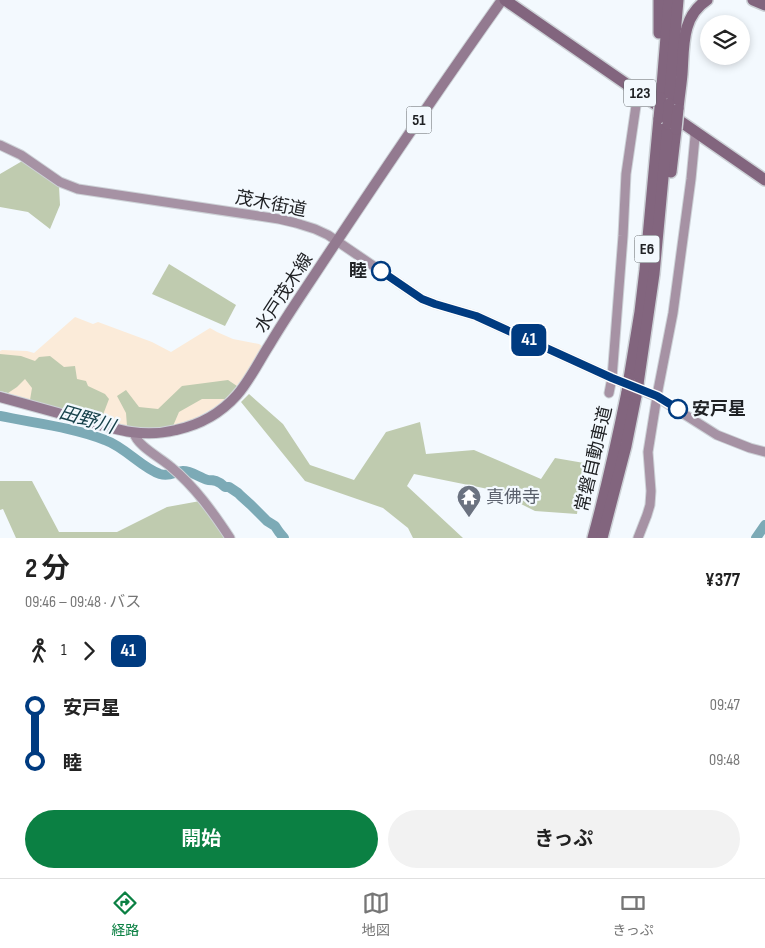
<!DOCTYPE html>
<html lang="ja">
<head>
<meta charset="utf-8">
<style>
	body { margin:0; font-family:"Sofia Sans Condensed","Noto Sans JP",sans-serif; background:#f2f2f2; color:#222; height:100vh; display:flex; flex-direction:column; font-size:19px; white-space:nowrap }
	* { box-sizing:border-box; margin:0 }
	p { font-size:16px; color:#767676 }
	.icon { flex:none; width:28px; height:28px; fill:none; stroke:currentColor; stroke-width:2; stroke-linecap:round; stroke-linejoin:round }
	.map { position:relative; height:538px; overflow:hidden }
	.side { display:flex; flex-direction:column; background:#fff; flex:1 }
	.side>* { flex:none }
	.badge { padding:0 10px; border-radius:8px; font-size:18px; line-height:32px }
	.tools { position:absolute; left:700px; top:15px; display:grid; gap:10px }
	.tools a { display:grid; place-items:center; width:50px; height:50px; border-radius:50%; background:#fff; box-shadow:0 2px 8px #0003; font-size:25px }
	.map>.badge { position:absolute; translate:-50% -50%; box-shadow:0 0 0 2px #fff }
	.legs { display:flex; align-items:center; gap:8px; height:55px; padding:0 25px; font-size:16px }
	.legs p { margin-inline-start:auto }
	.summary { display:flex; align-items:center; justify-content:space-between; height:85px; padding:0 25px }
	h1 { font-size:28px; font-weight:700; line-height:38px }
	.cta { display:flex; gap:10px; margin-top:auto; padding:10px 25px }
	.cta a { flex:1; height:58px; border-radius:30px; background:#0b8043; color:#fff; font-size:20px; font-weight:700; line-height:58px; text-align:center }
	.cta a+a { background:#f2f2f2; color:#222 }
	ul { padding:0 25px; list-style:none }
	li { display:flex; align-items:center; gap:18px; height:55px; font-size:19px }
	li i { display:grid; place-items:center; width:8px; height:100%; margin:0 6px; background:currentColor }
	li i::after { content:''; width:12px; height:12px; margin:-6px; border:4px solid; border-radius:50%; background:#fff }
	li p { margin-inline-start:auto }
	li:first-child i { background:linear-gradient(#0000 50%,currentColor 0) }
	li:last-child i { background:linear-gradient(currentColor 50%,#0000 0) }
	.menu { display:flex; justify-content:space-around; align-items:center; height:70px; border-top:1px solid #e0e0e0; background:#fff; font-size:14px; color:#767676 }
	.menu a { display:grid; justify-items:center; gap:2px }
	.menu .active { color:#0b8043 }
	.map>svg:first-child { display:block }
	.education { fill:#fbebd9 }
	.green { fill:#bfcbaf }
	.lines { fill:none; stroke-linecap:round; stroke-linejoin:round }
	.river { stroke:#7caab6; stroke-width:10 }
	.secondary-casing { stroke:#cdd2d7; stroke-width:11 }
	.primary-casing { stroke:#cdd2d7; stroke-width:12 }
	.highway-casing { stroke:#cdd2d7; stroke-width:14 }
	.secondary { stroke:#a692a4; stroke-width:9 }
	.primary { stroke:#937a90; stroke-width:10 }
	.highway { stroke:#82657e; stroke-width:11 }
	.highway-bridge-casing { stroke:#cdd2d7; stroke-width:14; stroke-linecap:butt }
	.highway-bridge { stroke:#82657e; stroke-width:11 }
	.line-1-casing { stroke:#fff; stroke-width:11 }
	.line-1 { stroke:#003b80; stroke-width:8 }
	.stop-1-dot { fill:#fff; stroke:#003b80; stroke-width:2.5 }
	.labels { text-anchor:middle; dominant-baseline:central; stroke-width:4.5; stroke-linejoin:round; paint-order:stroke }
	.shield { fill:#f3f9fe; stroke:#5f6266; stroke-width:1 }
	.shield-label { font-size:16px; font-weight:bold; fill:#202225 }
	.street-label { font-size:18px; fill:#202225; stroke:#f3f9fe }
	.stop-label { font-size:18px; font-weight:bold; fill:#202225; stroke:#f3f9fe; text-anchor:end }
	.worship-label { font-size:18px; fill:#5b616d; stroke:#f3f9fe; text-anchor:start }
	.water-label { font-size:19px; font-style:italic; fill:#143f48; stroke:#f3f9fe }
</style>
</head>
<body>
<div class="map">
<svg width="765" height="538" viewBox="0 0 765 538">
	<rect width="100%" height="100%" fill="#f3f9fe"/>
	<polygon class="education" points="75,317 93,324 98,322 152,342 171,352 210,328 217,332 233,339 259,344 262,346 244,377 225,399 215,407 194,419 173,426 135,427 114,424 8,393 3,389 0,385 0,351 2,350 27,351 34,353"/>
	<g class="green">
		<polygon points="24,160 59,186 60,205 50,229 28,212 0,207 0,174"/>
		<polygon points="169,264 236,305 225,326 152,294"/>
		<polygon points="0,354 21,356 35,361 39,357 50,356 64,367 75,366 77,379 86,381 88,386 105,394 109,399 101,420 30,400 32,388 25,379 17,387 8,393 0,391"/>
		<path d="M 228,380 L 237,386 L 225,399 L 202,399 L 179,412 L 173,426 C 157,429 143,429 127,426 L 126,413 L 117,396 L 126,390 L 139,407 L 158,409 L 182,386 Z"/>
		<polygon points="249,394 283,424 310,465 354,480 386,432 420,422 426,454 474,450 541,479 555,458 584,463 577,514 535,511 493,490 414,474 407,486 463,538 413,538 408,528 383,508 305,481 241,402"/>
		<polygon points="0,481 32,481 59,532 117,532 167,507 200,501 225,538 16,538 3,509 0,510"/>
	</g>
	<g class="lines">
		<g class="river">
			<path d="M 0,416 C 33,423 73,427 105,440 C 125,447 142,468 160,474 C 170,477 174,472 183,471 C 192,471 200,478 208,480 C 211,480 213,480 216,481 C 219,482 222,484 225,487 L 229,487 L 238,493 L 241,496 L 251,505 L 267,521 L 275,526 L 279,532 L 284,538"/>
			<polyline points="756,538 765,525"/>
		</g>
		<defs>
			<g id="secondary">
				<polyline points="0,145 21,155 60,182 78,189 279,219 296,223 315,229 328,235 422,299 435,304 476,316 612,378 657,397 717,435 750,448 765,452"/>
				<polyline points="609,393 612,378 623,236 626,174 638,92"/>
				<path d="M 134,433 C 137,446 161,458 171,467 C 195,487 213,512 230,538"/>
				<polyline points="638,538 647,515 650,505 651,491 648,452 658,390 673,313 691,179 695,137 694,130"/>
			</g>
			<path id="primary" d="M 0,397 C 25,404 51,411 76,418 C 111,428 140,439 176,430 C 199,425 221,413 237,395 C 250,380 259,361 270,344 C 286,317 304,291 321,265 C 380,176 440,87 502,0"/>
			<g id="highway">
				<polyline points="505,0 765,180"/>
				<polyline points="753,0 765,5"/>
				<polyline points="659,33 659,0"/>
				<polyline points="661,98 669,0"/>
				<polyline points="669,104 678,0"/>
				<path d="M 678,109 C 679,97 681,86 682,74 C 684,47 681,17 707,0"/>
				<polyline points="671,172 676,129"/>
				<polyline points="629,379 640,312 645,270 659,118"/>
				<polyline points="638,384 654,274 668,124"/>
				<path d="M 593,538 C 606,490 617,441 627,392"/>
				<polyline points="602,538 626,446 636,396"/>
			</g>
		</defs>
		<use href="#secondary" class="secondary-casing"/>
		<use href="#primary" class="primary-casing"/>
		<use href="#highway" class="highway-casing"/>
		<use href="#secondary" class="secondary"/>
		<use href="#primary" class="primary"/>
		<use href="#highway" class="highway"/>
		<defs>
			<g id="highway-bridge">
				<polyline points="659,118 661,98"/>
				<polyline points="668,124 669,104"/>
				<polyline points="676,129 678,109"/>
				<polyline points="627,392 629,379"/>
				<polyline points="636,396 638,384"/>
			</g>
		</defs>
		<use href="#highway-bridge" class="highway-bridge-casing"/>
		<use href="#highway-bridge" class="highway-bridge"/>
	</g>
	<g class="lines">
		<defs>
			<polyline id="line-1" points="381,271 422,299 435,304 476,316 612,378 657,396 678,409"/>
		</defs>
		<use href="#line-1" class="line-1-casing"/>
		<use href="#line-1" class="line-1"/>
	</g>
	<defs>
		<symbol id="temple-pin" viewBox="-11 -11 22 30"><path d="M0 17L-7.5 6A9.5 9.5 0 1 1 7.5 6Z" fill="#6b7280" stroke="#f3f9fe"/><path d="M0-6L5-2H3V0L6.5 2.5H4V6H1.5V3h-3V6H-4V2.5H-6.5L-3 0V-2H-5Z" fill="#fff"/></symbol>
	</defs>
	<g fill-rule="evenodd">
		<use href="#temple-pin" x="455" y="483" width="28" height="38"/>
	</g>
	<g class="stop-1-dot">
		<circle cx="381" cy="271" r="9"/>
		<circle cx="678" cy="409" r="9"/>
	</g>
	<g class="labels">
		<g class="shield">
			<rect x="624" y="79.5" width="32" height="27" rx="4"/>
			<rect x="406.5" y="106.5" width="25" height="27" rx="4"/>
			<rect x="634.5" y="235.5" width="25" height="27" rx="4"/>
		</g>
		<g class="shield-label">
			<text x="640" y="93">123</text>
			<text x="419" y="120">51</text>
			<text x="647" y="249">E6</text>
		</g>
		<g class="street-label">
			<text transform="translate(271 204) rotate(11)">茂木街道</text>
			<text transform="translate(284 293) rotate(-57)">水戸茂木線</text>
			<text transform="translate(594 459) rotate(-77)">常磐自動車道</text>
		</g>
		<g class="stop-label">
			<text x="367" y="271">睦</text>
			<text x="692" y="409" text-anchor="start">安戸星</text>
		</g>
		<g class="worship-label">
			<text x="486" y="497">真佛寺</text>
		</g>
		<g class="water-label">
			<text transform="translate(87 420) rotate(16)">田野川</text>
		</g>
	</g>
</svg>
<div class="tools">
<a><svg class="icon" aria-label="layers" viewBox="0 0 24 24"><path d="M12 4l9 5-9 5-9-5zM3 14l9 5 9-5"/></svg></a>
</div>
<b class="badge" style="left:529px;top:340px;background:#003b80;color:#fff">41</b>
</div>
<section class="side">
<div class="summary"><div><h1>2 分</h1><p>09:46 – 09:48 · バス</p></div><b>¥377</b></div>
<div class="legs"><svg class="icon" aria-label="walk" viewBox="0 0 24 24"><circle cx="13" cy="4" r="2"/><path d="M13 8l-2 6 4 7M11 14l-3 7M7 12l3-4h3l4 4"/></svg>1<svg class="icon" aria-label="forward" viewBox="0 0 24 24"><path d="M9 5l7 7-7 7"/></svg><b class="badge" style="background:#003b80;color:#fff">41</b></div>
<ul>
<li><i style="color:#003b80"></i><b>安戸星</b><p>09:47</p></li>
<li><i style="color:#003b80"></i><b>睦</b><p>09:48</p></li>
</ul>
<div class="cta"><a>開始</a><a>きっぷ</a></div>
</section>
<nav class="menu">
<a class="active"><svg class="icon" aria-label="directions" viewBox="0 0 24 24"><path d="M12 3l9 9-9 9-9-9zM9 14v-3h6M13 9l2 2-2 2"/></svg>経路</a>
<a><svg class="icon" aria-label="map" viewBox="0 0 24 24"><path d="M3 6l6-2 6 2 6-2v14l-6 2-6-2-6 2zM9 4v14M15 6v14"/></svg>地図</a>
<a><svg class="icon" aria-label="tickets" viewBox="0 0 24 24"><path d="M3 7h18v10H3zM15 7v10"/></svg>きっぷ</a>
</nav>
</body>
</html>
